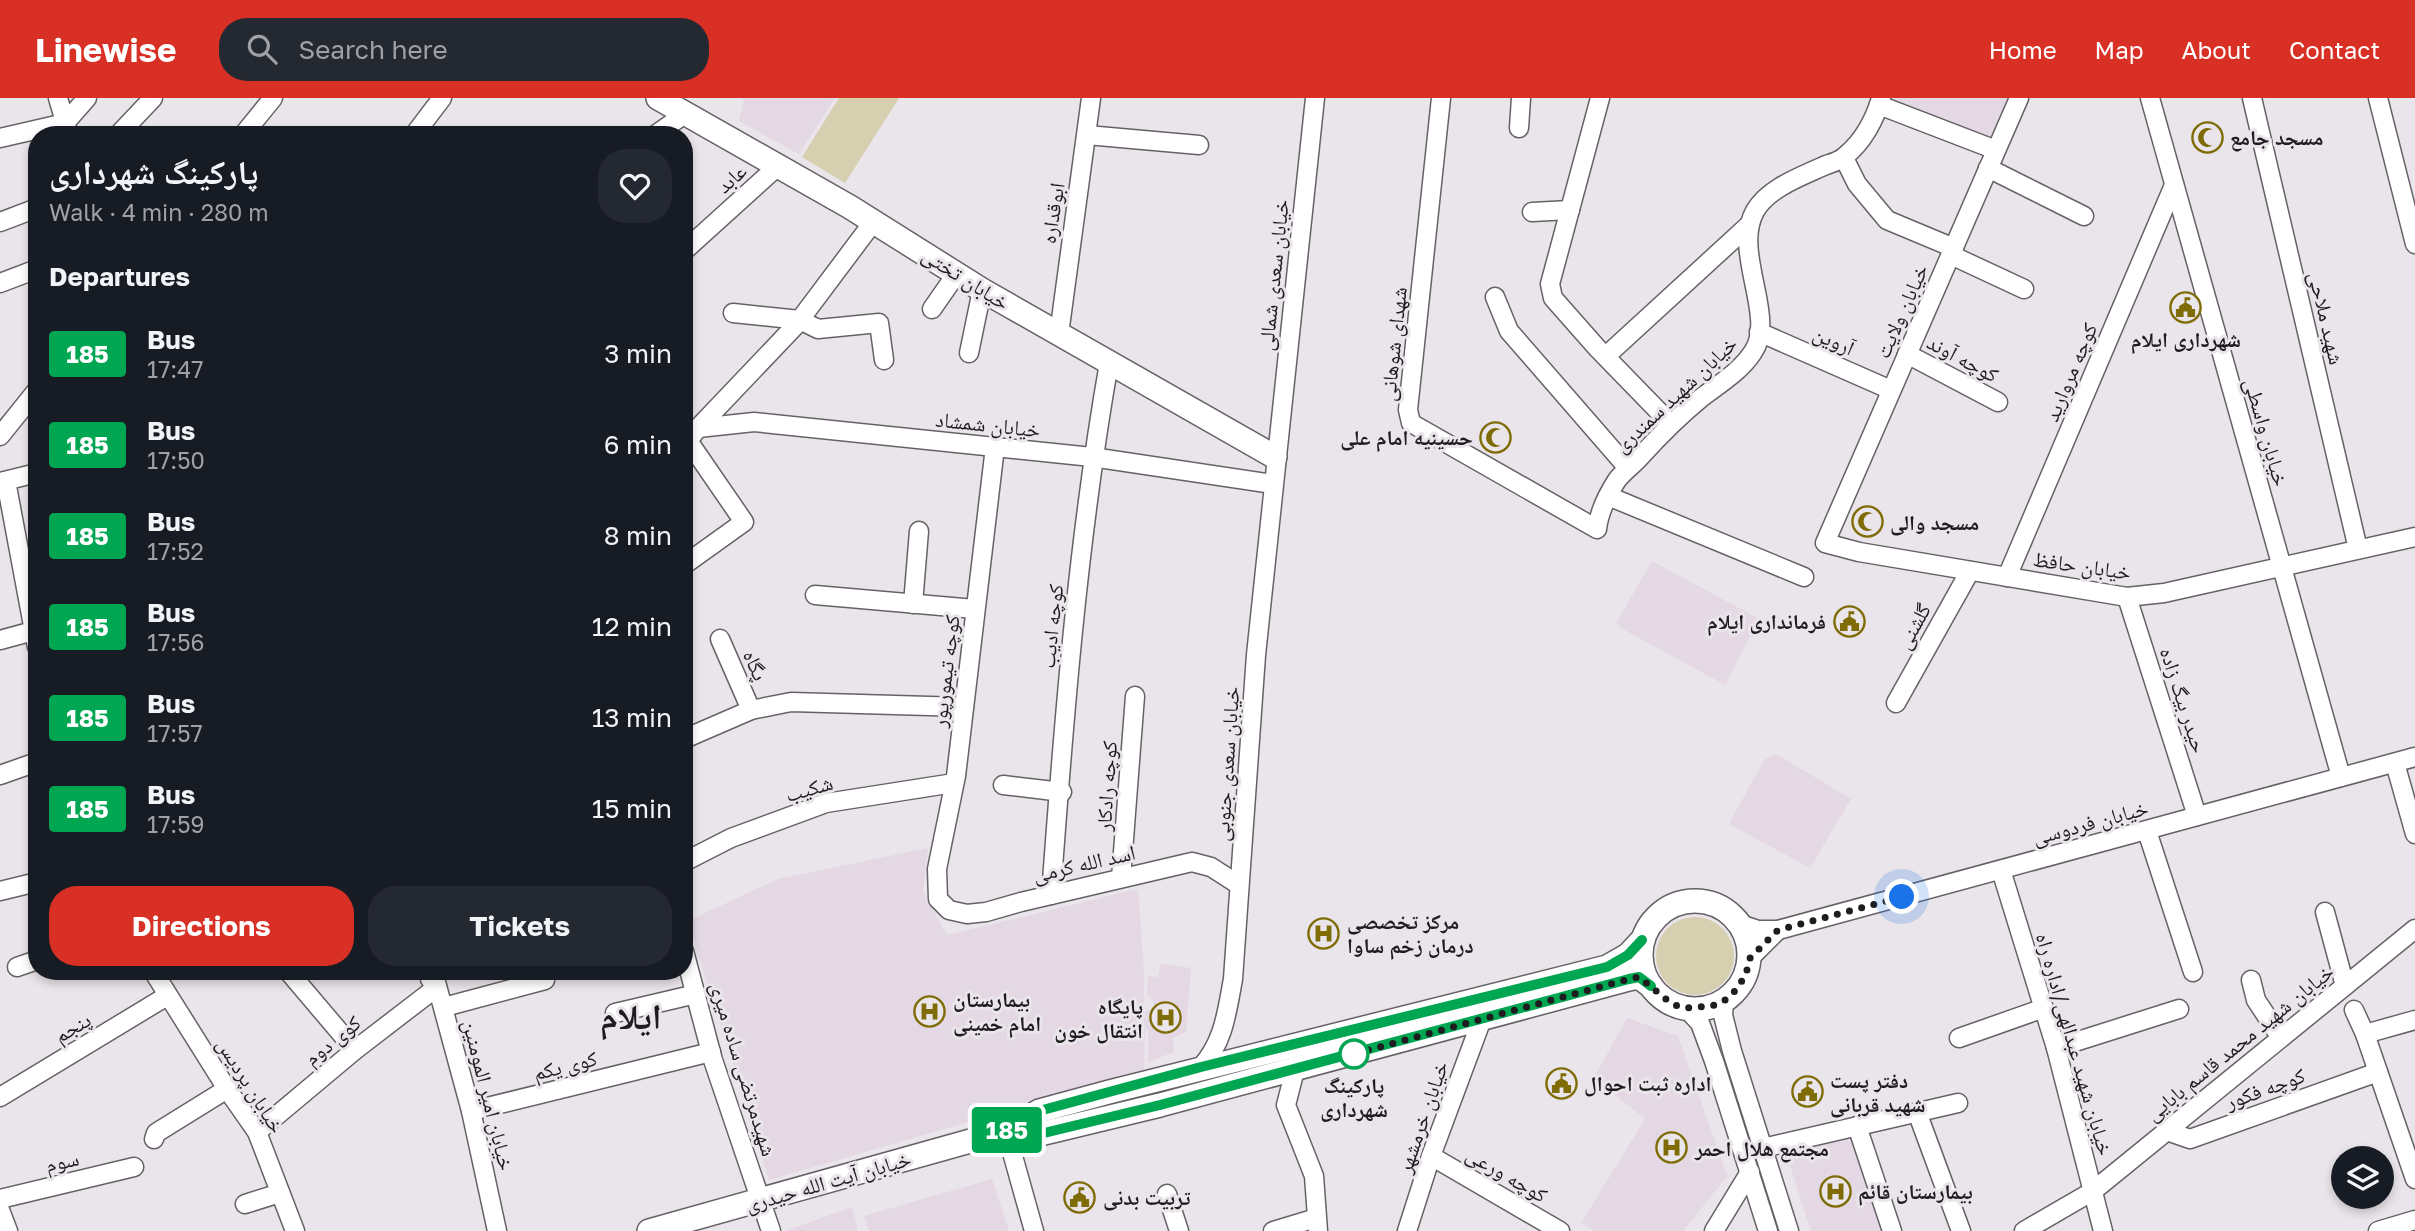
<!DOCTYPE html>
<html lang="en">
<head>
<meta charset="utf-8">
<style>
	body { margin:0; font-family:"Golos Text","Noto Naskh Arabic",sans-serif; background:#242831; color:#f1f3f6; height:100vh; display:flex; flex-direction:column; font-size:26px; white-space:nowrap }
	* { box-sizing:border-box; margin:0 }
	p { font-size:23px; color:#9ea1a6 }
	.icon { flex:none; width:38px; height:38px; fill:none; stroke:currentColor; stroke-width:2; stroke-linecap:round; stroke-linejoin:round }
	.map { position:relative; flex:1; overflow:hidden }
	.drawer { position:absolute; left:28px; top:28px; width:665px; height:854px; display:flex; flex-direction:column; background:#171b24; border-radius:28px; box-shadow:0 4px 10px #0003 }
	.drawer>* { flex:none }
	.badge { padding:0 14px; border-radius:5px; font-size:24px; line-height:46px }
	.tools { position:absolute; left:2331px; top:1048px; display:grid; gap:14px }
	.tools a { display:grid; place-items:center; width:63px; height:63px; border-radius:50%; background:#171b24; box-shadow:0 4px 10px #0003; font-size:35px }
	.you { position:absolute; width:35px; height:35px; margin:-18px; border:5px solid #fff; border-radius:50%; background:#1a73e8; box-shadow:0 0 0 10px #1a73e833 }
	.map>.badge { position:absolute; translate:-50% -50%; box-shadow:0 0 0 4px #fff }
	h2 { padding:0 21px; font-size:26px; line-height:63px }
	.round { display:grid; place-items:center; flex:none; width:74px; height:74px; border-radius:28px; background:#242831 }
	.head { display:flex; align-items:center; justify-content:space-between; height:119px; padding:0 21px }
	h1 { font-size:33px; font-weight:700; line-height:52px }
	.action { display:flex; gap:14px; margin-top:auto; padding:14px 21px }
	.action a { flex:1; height:80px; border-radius:28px; background:#d93025; color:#fff; font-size:28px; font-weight:700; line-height:80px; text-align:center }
	.action a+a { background:#242831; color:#f1f3f6 }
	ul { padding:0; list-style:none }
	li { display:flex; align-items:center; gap:21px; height:91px; padding:0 21px }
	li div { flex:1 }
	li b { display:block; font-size:26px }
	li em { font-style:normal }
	li .badge { min-width:77px; font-weight:700; text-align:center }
	header { display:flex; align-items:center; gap:42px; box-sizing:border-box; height:98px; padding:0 35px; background:#d93025; color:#fff }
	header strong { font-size:33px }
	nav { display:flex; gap:38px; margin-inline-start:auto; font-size:24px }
	.search { width:490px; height:63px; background:#242831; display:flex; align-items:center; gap:18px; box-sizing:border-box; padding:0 24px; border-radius:28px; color:#9ea1a6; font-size:26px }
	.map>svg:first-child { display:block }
	.built { fill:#e3d8e3 }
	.green { fill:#d6cfb0 }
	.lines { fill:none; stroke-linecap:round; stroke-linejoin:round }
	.minor-casing { stroke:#666166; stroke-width:21 }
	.major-casing { stroke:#666166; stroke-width:26 }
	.minor { stroke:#fff; stroke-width:18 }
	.major { stroke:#fff; stroke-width:23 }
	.line-casing { stroke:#fff; stroke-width:16 }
	.line { stroke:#00a651; stroke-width:10 }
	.walk { stroke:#1e1c1e; stroke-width:7; stroke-dasharray:0 12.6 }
	.stop-dot { fill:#fff; stroke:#00a651; stroke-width:3.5 }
	.labels { text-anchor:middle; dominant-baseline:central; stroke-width:6; stroke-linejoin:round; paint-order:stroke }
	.poi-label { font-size:21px; font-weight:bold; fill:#1e1c1e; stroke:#eae5ea; text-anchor:start }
	.street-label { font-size:21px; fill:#1e1c1e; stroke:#eae5ea }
	.stop-label { font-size:21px; font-weight:bold; fill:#1e1c1e; stroke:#eae5ea }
	.town-label { font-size:35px; font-weight:bold; fill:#1e1c1e; stroke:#eae5ea }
</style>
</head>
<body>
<header>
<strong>Linewise</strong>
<div class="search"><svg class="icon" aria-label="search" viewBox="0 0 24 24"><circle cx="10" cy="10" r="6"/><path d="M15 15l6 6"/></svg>Search here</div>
<nav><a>Home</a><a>Map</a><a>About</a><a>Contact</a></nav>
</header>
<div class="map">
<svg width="2415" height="1133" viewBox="0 0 2415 1133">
	<rect width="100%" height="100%" fill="#eae5ea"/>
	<g class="built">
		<polygon points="741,0 835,0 799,56 739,23 744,2"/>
		<polygon points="1894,0 2009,0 1990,43 1893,6"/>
		<polygon points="1652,463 1759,521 1725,587 1621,530 1617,524"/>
		<polygon points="1776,656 1851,701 1810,770 1729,726 1764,662"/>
		<polygon points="928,750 923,794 947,837 1138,791 1144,873 1144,919 1146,913 1155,912 1153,903 1147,896 1148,881 1149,878 1158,879 1161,866 1191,870 1186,934 1173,940 1174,954 1148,964 1148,933 1145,929 1144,973 769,1082 688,823 778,781"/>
		<polygon points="1627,920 1678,938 1727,1078 1683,1133 1595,1133 1581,1125 1645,1021 1594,980"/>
		<polygon points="1853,1037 1885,1133 1811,1133 1785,1052"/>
		<polygon points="992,1081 1009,1133 869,1133 864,1118"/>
		<polygon points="852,1109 858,1133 785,1133"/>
	</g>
	<g class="green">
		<polygon points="839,0 899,0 845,85 802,59"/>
		<circle cx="1695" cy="858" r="39"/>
	</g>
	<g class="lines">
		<defs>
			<g id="minor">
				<polyline points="58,0 68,34"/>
				<path d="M 1441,0 L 1408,312 L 1411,325 L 1597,431 C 1599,414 1608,396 1617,382 C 1624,373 1633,367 1640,359 C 1659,338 1679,318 1701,300 C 1719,286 1740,274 1753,254 C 1777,219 1732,154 1755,113 C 1768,90 1802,78 1826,67 C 1832,65 1840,63 1845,58 C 1863,44 1875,21 1881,0"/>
				<polyline points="1600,0 1550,186 1553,200 1598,251 1671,326"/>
				<polyline points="2019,0 1825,445 1859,454 2127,499 2164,495 2415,439"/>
				<polyline points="2150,0 2341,679"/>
				<polyline points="2252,0 2358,451"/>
				<polyline points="2378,0 2415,146"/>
				<polyline points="1879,7 1996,52"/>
				<polyline points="1519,30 1521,0"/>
				<polyline points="118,37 153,0"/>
				<polyline points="243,37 273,0"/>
				<polyline points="414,37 442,0"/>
				<polyline points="655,37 685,16"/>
				<polyline points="1087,37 1199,47"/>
				<polyline points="0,40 65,25 87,0"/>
				<polyline points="1844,60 1857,86 1887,122 1954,150"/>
				<polyline points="1988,70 2084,118"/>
				<polyline points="1532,114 1570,112"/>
				<polyline points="0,124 37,110"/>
				<polyline points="684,153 778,68"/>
				<polyline points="1951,157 2024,191"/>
				<polyline points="0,185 37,171"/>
				<polyline points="1495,199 1509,233 1628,370"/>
				<polyline points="932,211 957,175"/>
				<polyline points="733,215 800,222 818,231 879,225 884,262"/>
				<polyline points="1759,234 1891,292"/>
				<polyline points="1059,236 1091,0"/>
				<polyline points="969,255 982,192"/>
				<polyline points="1907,256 1998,304"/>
				<polyline points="1606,258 1750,126"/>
				<polyline points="698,330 754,324 1092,359 1273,386"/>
				<polyline points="0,338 37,292"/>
				<polyline points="684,348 698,330 796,227 874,123"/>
				<polyline points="995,349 956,678 937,771 938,801 949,812 967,816 986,814 1021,804 1192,764 1211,769 1239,787"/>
				<polyline points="6,383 37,549"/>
				<polyline points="0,384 37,375"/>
				<polyline points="1608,398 1804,479"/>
				<polyline points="684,467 744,424 689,344"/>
				<polyline points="2007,479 2174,87"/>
				<polyline points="815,497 975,511"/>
				<polyline points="2127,499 2197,718"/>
				<polyline points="913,506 919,433"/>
				<polyline points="720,541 751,612"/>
				<polyline points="0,542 37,532"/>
				<polyline points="1896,605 1970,473"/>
				<polyline points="684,641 751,612 791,604 964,609"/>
				<polyline points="2395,665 2415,736"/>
				<polyline points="0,677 37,664"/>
				<polyline points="1003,687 1062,694"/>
				<polyline points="2147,733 2193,874"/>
				<polyline points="684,764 731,740 826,705 954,685"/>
				<polyline points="2001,772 2056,950 2103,1133"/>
				<polyline points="1121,780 1135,598"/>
				<polyline points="0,793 37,784"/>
				<path d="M 1051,797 C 1064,619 1078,441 1109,265"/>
				<polyline points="2325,814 2345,888"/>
				<polyline points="1740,826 1758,832 1778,832 2415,659"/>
				<polyline points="684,853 713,962 771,1133"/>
				<polyline points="1750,860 1778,832"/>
				<polyline points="17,869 37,862"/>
				<polyline points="153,873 227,991 257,1034 295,1133"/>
				<polyline points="288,873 355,952"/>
				<polyline points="433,873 471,1013 497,1133"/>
				<polyline points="2251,882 2256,902 2281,940"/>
				<polyline points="1724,903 1723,917 1732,953 1789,1133"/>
				<polyline points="444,909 545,882"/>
				<polyline points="1686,910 1700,925 1714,963 1768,1133"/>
				<polyline points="2354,912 2365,936 2415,1081"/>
				<polyline points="615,915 696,896"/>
				<polyline points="2365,936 2415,922"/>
				<polyline points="1959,940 2044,910"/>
				<polyline points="2056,950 2179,911"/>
				<path d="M 1201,969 C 1224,944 1227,913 1233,881 L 1256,557 L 1315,0"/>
				<polyline points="1295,972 1286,1007 1314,1078 1318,1133"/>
				<polyline points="0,999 167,898"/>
				<polyline points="471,1013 711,954"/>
				<polyline points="1917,1014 1961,1133"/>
				<polyline points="1857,1028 1892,1133"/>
				<polyline points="1006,1033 1034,1133"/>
				<polyline points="2167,1033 2190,1041 2378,974"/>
				<polyline points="257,1034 355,952 437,889 430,881"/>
				<polyline points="154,1041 156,1035 227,991"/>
				<polyline points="1763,1050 1958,1005"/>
				<polyline points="1431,1058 1560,1133"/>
				<polyline points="1167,1096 1179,1133"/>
				<polyline points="0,1101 134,1069"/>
				<polyline points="245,1106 280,1095"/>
				<polyline points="0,1112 8,1133"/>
				<polyline points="1273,1133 1316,1120"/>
				<polyline points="1407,1133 1431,1058 1482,921"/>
				<polyline points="1714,1133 1750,1074"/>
				<polyline points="2024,1133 2093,1093 2415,831"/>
				<polyline points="2378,1133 2415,1122"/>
			</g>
			<g id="major">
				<polyline points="658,0 850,109 982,192 1275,359"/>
				<circle cx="1695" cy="857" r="54"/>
				<polyline points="1006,1033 1044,1035 1160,1007 1629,881 1639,879 1651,888"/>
				<polyline points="649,1133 1006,1033 1039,1013 1109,994 1607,869 1628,857 1642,842"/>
			</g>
		</defs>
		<use href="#minor" class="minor-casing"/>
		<use href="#major" class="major-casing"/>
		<use href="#minor" class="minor"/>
		<use href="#major" class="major"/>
	</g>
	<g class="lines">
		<defs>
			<polyline id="line" points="1642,842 1628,857 1607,869 1201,969 1039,1013 1006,1033 1044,1035 1160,1007 1629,881 1639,879 1651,888"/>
		</defs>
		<use href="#line" class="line-casing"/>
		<use href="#line" class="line"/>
		<polyline class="walk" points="1354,956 1343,959 1629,881 1639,879 1672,906 1685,910 1712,908 1724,903 1737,891 1746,876 1750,860 1778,832 1902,799"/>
	</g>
	<defs>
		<symbol id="mosque-ring" viewBox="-11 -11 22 22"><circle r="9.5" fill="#eae5ea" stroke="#7f6c06" stroke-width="1.5"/><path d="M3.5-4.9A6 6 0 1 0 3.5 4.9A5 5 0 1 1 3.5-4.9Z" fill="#7f6c06"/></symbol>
		<symbol id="civic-ring" viewBox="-11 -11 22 22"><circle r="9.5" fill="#eae5ea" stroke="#7f6c06" stroke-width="1.5"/><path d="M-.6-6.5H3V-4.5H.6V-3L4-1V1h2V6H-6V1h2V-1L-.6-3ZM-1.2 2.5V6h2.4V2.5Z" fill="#7f6c06"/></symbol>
		<symbol id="hospital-ring" viewBox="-11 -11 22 22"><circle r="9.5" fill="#eae5ea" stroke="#7f6c06" stroke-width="1.5"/><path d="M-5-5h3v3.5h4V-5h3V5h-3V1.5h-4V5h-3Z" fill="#7f6c06"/></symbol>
	</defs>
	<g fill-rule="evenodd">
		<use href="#mosque-ring" x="2190" y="22" width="35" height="35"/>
		<use href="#civic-ring" x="2168" y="192" width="35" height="35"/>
		<use href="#mosque-ring" x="1478" y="322" width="35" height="35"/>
		<use href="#mosque-ring" x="1850" y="406" width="35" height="35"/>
		<use href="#civic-ring" x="1832" y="506" width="35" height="35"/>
		<use href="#hospital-ring" x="1306" y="818" width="35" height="35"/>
		<use href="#hospital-ring" x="912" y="896" width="35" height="35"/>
		<use href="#hospital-ring" x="1148" y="902" width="35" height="35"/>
		<use href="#civic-ring" x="1544" y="968" width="35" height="35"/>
		<use href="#civic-ring" x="1790" y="976" width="35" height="35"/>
		<use href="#hospital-ring" x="1654" y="1032" width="35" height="35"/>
		<use href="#hospital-ring" x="1818" y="1076" width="35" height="35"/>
		<use href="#civic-ring" x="1062" y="1082" width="35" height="35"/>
	</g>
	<circle class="stop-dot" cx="1354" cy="956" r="14"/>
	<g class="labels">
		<g class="poi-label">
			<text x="2230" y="39">مسجد جامع</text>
			<text x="2186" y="241" text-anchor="middle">شهرداری ایلام</text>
			<text x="1473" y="339" text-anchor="end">حسینیه امام علی</text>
			<text x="1890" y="424">مسجد والی</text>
			<text x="1826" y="523" text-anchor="end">فرمانداری ایلام</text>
			<text x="1347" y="823">مرکز تخصصی<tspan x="1347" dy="24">درمان زخم ساوا</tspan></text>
			<text x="953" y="901">بیمارستان<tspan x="953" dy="24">امام خمینی</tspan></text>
			<text x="1143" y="908" text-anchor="end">پایگاه<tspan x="1143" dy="24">انتقال خون</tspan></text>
			<text x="1830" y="982">دفتر پست<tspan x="1830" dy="24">شهید قربانی</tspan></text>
			<text x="1584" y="985">اداره ثبت احوال</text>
			<text x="1695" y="1050">مجتمع هلال احمر</text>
			<text x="1858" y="1093">بیمارستان قائم</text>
			<text x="1103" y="1099">تربیت بدنی</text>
		</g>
		<g class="street-label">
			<text transform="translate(731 80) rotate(-42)">عابد</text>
			<text transform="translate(1052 115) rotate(-81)">ابوقداره</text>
			<text transform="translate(1273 177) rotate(-84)">خیابان سعدی شمالی</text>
			<text transform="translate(966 180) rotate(32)">خیابان تختی</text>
			<text transform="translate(1901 213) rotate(-66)">خیابان ولایت</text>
			<text transform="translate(2327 220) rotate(77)">شهید ملاحی</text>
			<text transform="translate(1834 242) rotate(24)">آروین</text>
			<text transform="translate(1393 246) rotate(-84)">شهدای شوهانی</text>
			<text transform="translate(1963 260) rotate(28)">کوچه آوند</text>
			<text transform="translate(2070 274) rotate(-67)">کوچه مروارید</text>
			<text transform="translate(1675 296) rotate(-43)">خیابان شهید سمندری</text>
			<text transform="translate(988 326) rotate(6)">خیابان شمشاد</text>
			<text transform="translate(2267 334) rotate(74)">خیابان واسطی</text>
			<text transform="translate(2082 467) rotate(8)">خیابان حافظ</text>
			<text transform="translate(1051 528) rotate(-84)">کوچه ادیب</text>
			<text transform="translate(1913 528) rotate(-61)">گلشنی</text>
			<text transform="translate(756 567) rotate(66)">پگاه</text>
			<text transform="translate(945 573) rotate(-83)">کوچه تیمورپور</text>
			<text transform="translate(2184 602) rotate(72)">حیدر بیگ زاده</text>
			<text transform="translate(1226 666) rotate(-86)">خیابان سعدی جنوبی</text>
			<text transform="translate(1106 688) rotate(-86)">کوچه رادکار</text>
			<text transform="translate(809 690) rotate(-16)">شکیب</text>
			<text transform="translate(2090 724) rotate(-15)">خیابان فردوسی</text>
			<text transform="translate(1084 765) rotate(-13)">اسد الله کرمی</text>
			<text transform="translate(72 929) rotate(-31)">پنجم</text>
			<text transform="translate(332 942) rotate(-39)">کوی دوم</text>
			<text transform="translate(2239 944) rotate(-39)">خیابان شهید محمد قاسم بابایی</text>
			<text transform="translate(2075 946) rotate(74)">خیابان شهید عبدالهی/اداره راه</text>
			<text transform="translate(565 967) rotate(-14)">کوی یکم</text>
			<text transform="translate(744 971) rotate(73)">شهیدمرتضی ساده میری</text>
			<text transform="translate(251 987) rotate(58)">خیابان پردیس</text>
			<text transform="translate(2265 990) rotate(-20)">کوچه فکور</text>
			<text transform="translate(489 997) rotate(76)">خیابان امیر المومنین</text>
			<text transform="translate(1422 1019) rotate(-71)">خیابان خرمشهر</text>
			<text transform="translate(62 1063) rotate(-13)">سوم</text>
			<text transform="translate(1507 1076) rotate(30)">کوچه ورعی</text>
			<text transform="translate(828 1083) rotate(-16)">خیابان آیت الله حیدری</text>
		</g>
		<g class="stop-label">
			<text x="1354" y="987">پارکینگ<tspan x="1354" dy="24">شهرداری</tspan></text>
		</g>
		<g class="town-label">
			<text x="631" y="918">ایلام</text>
		</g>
	</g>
</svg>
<div class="tools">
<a><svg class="icon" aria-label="layers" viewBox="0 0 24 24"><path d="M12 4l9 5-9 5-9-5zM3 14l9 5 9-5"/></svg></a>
</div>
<div class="you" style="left:1902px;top:799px"></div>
<b class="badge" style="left:1007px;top:1032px;background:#00a651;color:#fff">185</b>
<section class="drawer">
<div class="head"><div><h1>پارکینگ شهرداری</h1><p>Walk · 4 min · 280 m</p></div><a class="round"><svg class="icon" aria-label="heart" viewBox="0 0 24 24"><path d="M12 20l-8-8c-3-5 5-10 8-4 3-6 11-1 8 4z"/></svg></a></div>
<h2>Departures</h2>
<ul>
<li><span class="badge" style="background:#00a651;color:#fff">185</span><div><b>Bus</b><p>17:47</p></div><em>3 min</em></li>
<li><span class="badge" style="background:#00a651;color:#fff">185</span><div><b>Bus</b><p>17:50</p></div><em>6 min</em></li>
<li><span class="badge" style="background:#00a651;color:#fff">185</span><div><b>Bus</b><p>17:52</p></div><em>8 min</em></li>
<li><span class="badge" style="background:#00a651;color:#fff">185</span><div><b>Bus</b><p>17:56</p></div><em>12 min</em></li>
<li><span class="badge" style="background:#00a651;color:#fff">185</span><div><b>Bus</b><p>17:57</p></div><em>13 min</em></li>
<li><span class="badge" style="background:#00a651;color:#fff">185</span><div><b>Bus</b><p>17:59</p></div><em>15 min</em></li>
</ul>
<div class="action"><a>Directions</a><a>Tickets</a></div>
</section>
</div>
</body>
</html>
